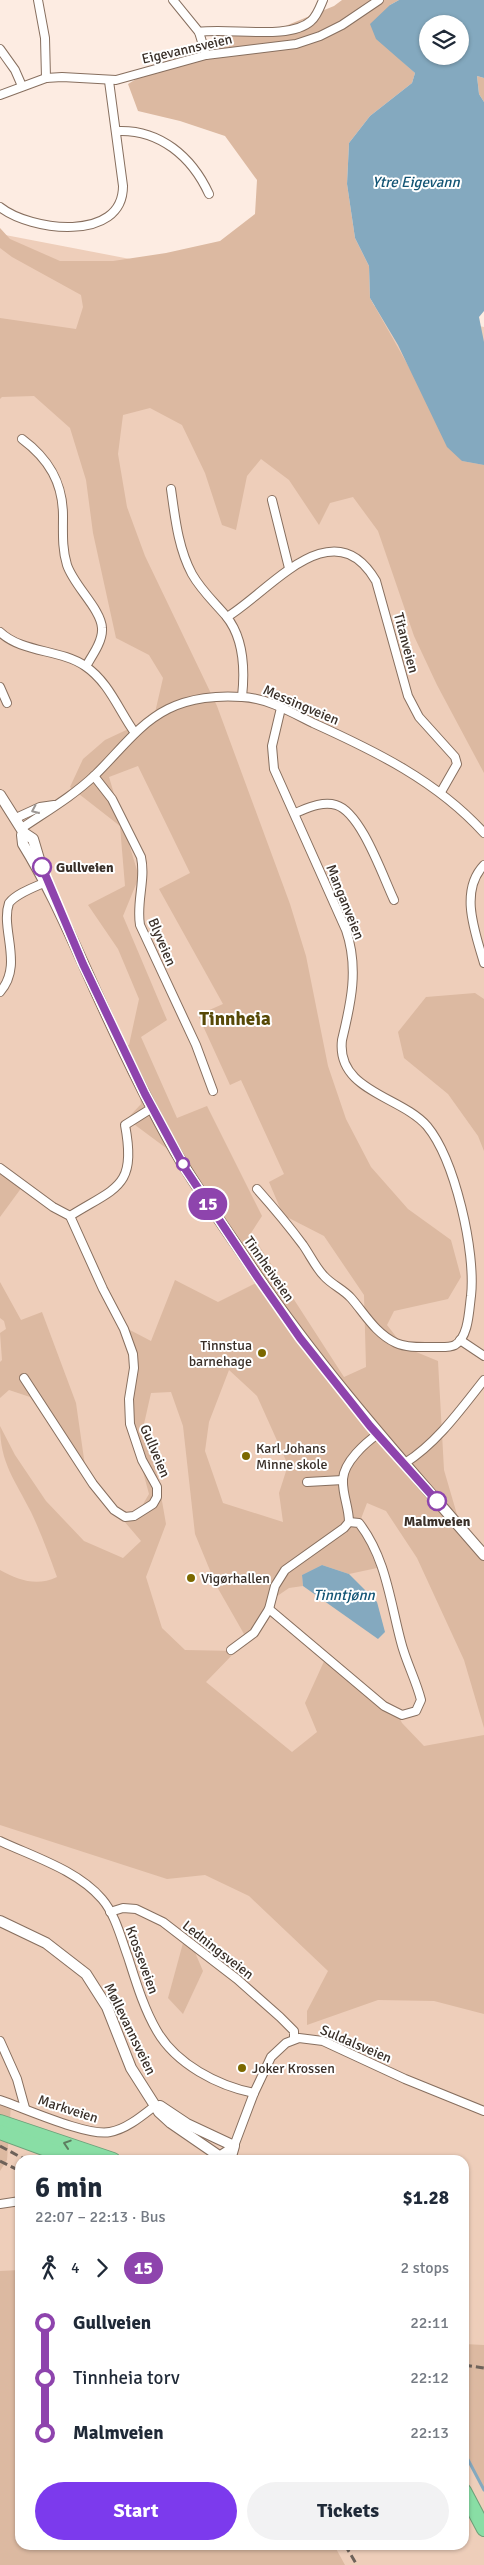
<!DOCTYPE html>
<html lang="en">
<head>
<meta charset="utf-8">
<style>
	body { margin:0; font-family:Signika,sans-serif; background:#f2f2f3; color:#1f2937; height:100vh; display:flex; flex-direction:column; font-size:19px; white-space:nowrap }
	* { box-sizing:border-box; margin:0 }
	p { font-size:16px; color:#747a83 }
	.icon { flex:none; width:28px; height:28px; fill:none; stroke:currentColor; stroke-width:2; stroke-linecap:round; stroke-linejoin:round }
	.map { position:relative; flex:1; overflow:hidden }
	.details { position:absolute; left:15px; top:2155px; width:454px; height:395px; display:flex; flex-direction:column; background:#fff; border-radius:15px; box-shadow:0 1px 4px #0004 }
	.details>* { flex:none }
	.badge { padding:0 10px; border-radius:16px; font-size:18px; line-height:32px }
	.buttons { position:absolute; left:419px; top:15px; display:grid; gap:10px }
	.buttons a { display:grid; place-items:center; width:50px; height:50px; border-radius:50%; background:#fff; box-shadow:0 1px 4px #0004; font-size:25px }
	.map>.badge { position:absolute; translate:-50% -50%; box-shadow:0 0 0 2px #fff }
	.legs { display:flex; align-items:center; gap:8px; height:55px; padding:0 20px; font-size:16px }
	.legs p { margin-inline-start:auto }
	.summary { display:flex; align-items:center; justify-content:space-between; height:85px; padding:0 20px }
	h1 { font-size:28px; font-weight:800; line-height:38px }
	.cta { display:flex; gap:10px; margin-top:auto; padding:10px 20px }
	.cta a { flex:1; height:58px; border-radius:30px; background:#7c3aed; color:#fff; font-size:20px; font-weight:800; line-height:58px; text-align:center }
	.cta a+a { background:#f2f2f3; color:#1f2937 }
	ul { padding:0 20px; list-style:none }
	li { display:flex; align-items:center; gap:18px; height:55px; font-size:19px }
	li i { display:grid; place-items:center; width:8px; height:100%; margin:0 6px; background:currentColor }
	li i::after { content:''; width:12px; height:12px; margin:-6px; border:4px solid; border-radius:50%; background:#fff }
	li p { margin-inline-start:auto }
	li:first-child i { background:linear-gradient(#0000 50%,currentColor 0) }
	li:last-child i { background:linear-gradient(currentColor 50%,#0000 0) }
	.map>svg:first-child { display:block }
	.green { fill:#eeceba; fill-rule:evenodd }
	.forest { fill:#dcb9a1; fill-rule:evenodd }
	.water { fill:#84a9bf; fill-rule:evenodd }
	.lines { fill:none; stroke-linecap:round; stroke-linejoin:round }
	.stream { stroke:#84a9bf; stroke-width:3 }
	.street-casing { stroke:#876f5f; stroke-width:10 }
	.secondary-casing { stroke:#876f5f; stroke-width:12 }
	.highway-casing { stroke:#6da179; stroke-width:16 }
	.street { stroke:#fff; stroke-width:8 }
	.secondary { stroke:#fff; stroke-width:10 }
	.highway { stroke:#89dea5; stroke-width:14 }
	.rail { stroke:#6e625a; stroke-width:3; stroke-dasharray:8 4; stroke-linecap:butt }
	.oneway { stroke:#9c9794 }
	.oneway2 { stroke:#5d7e60 }
	.line-1-casing { stroke:#fff; stroke-width:11 }
	.line-1 { stroke:#8e44ad; stroke-width:8 }
	.stop-1-dot { fill:#fff; stroke:#8e44ad; stroke-width:2.5 }
	.poi-dot { fill:#7b6800; stroke:#fff; stroke-width:2 }
	.labels { text-anchor:middle; dominant-baseline:central; stroke-width:4; stroke-linejoin:round; paint-order:stroke }
	.street-label { font-size:14px; fill:#392f28; stroke:#fff }
	.stop-label { font-size:14px; font-weight:bold; fill:#392f28; stroke:#fff; text-anchor:start }
	.poi-label { font-size:14px; fill:#392f28; stroke:#fff; text-anchor:start }
	.water-label { font-size:15px; font-style:italic; fill:#135575; stroke:#fff }
	.district-label { font-size:19px; font-weight:bold; fill:#564907; stroke:#fff }
</style>
</head>
<body>
<div class="map">
<svg width="484" height="2565" viewBox="0 0 484 2565">
	<rect width="100%" height="100%" fill="#fdece2"/>
	<path class="green" d="M 0,234 L 484,327 L 484,2565 L 0,2565 ZM 20,2160 L 464,2160 L 464,2545 L 20,2545 Z"/>
	<g class="forest">
		<path d="M 342,0 L 399,0 L 390,5 L 403,62 L 415,73 L 412,83 L 370,116 L 349,143 L 347,184 L 355,238 L 369,266 L 370,298 L 462,461 L 484,465 L 484,773 L 437,685 L 414,636 L 378,531 L 353,497 L 330,503 L 319,525 L 289,480 L 261,459 L 247,476 L 236,530 L 222,525 L 205,473 L 182,425 L 150,408 L 123,415 L 118,454 L 127,507 L 145,556 L 217,706 L 290,904 L 306,956 L 328,1066 L 346,1119 L 371,1167 L 408,1209 L 451,1240 L 461,1277 L 448,1299 L 394,1311 L 387,1325 L 404,1347 L 438,1361 L 444,1470 L 458,1518 L 484,1554 L 484,1728 L 464,1660 L 417,1558 L 386,1511 L 367,1503 L 359,1524 L 377,1568 L 349,1574 L 322,1565 L 302,1575 L 303,1586 L 289,1588 L 267,1603 L 259,1627 L 241,1646 L 244,1634 L 216,1585 L 195,1534 L 183,1426 L 171,1392 L 151,1393 L 144,1424 L 158,1478 L 166,1524 L 146,1577 L 162,1628 L 185,1650 L 236,1651 L 206,1682 L 292,1752 L 317,1732 L 305,1703 L 326,1657 L 362,1688 L 393,1705 L 402,1723 L 424,1746 L 484,1735 L 484,2014 L 434,2001 L 378,2000 L 307,2025 L 307,2011 L 328,1971 L 249,1896 L 205,1875 L 167,1879 L 0,1825 L 0,1570 C 19,1580 36,1587 57,1577 C 49,1555 41,1533 31,1512 C 15,1480 0,1463 0,1426 L 15,1455 L 46,1501 L 84,1541 L 123,1558 L 141,1541 L 124,1521 L 139,1511 L 149,1494 L 126,1409 L 132,1371 L 128,1329 L 151,1341 L 175,1280 L 218,1302 L 256,1283 L 245,1249 L 189,1165 L 127,1119 L 141,1104 L 136,1075 L 120,1046 L 129,1045 L 139,999 L 118,949 L 88,905 L 125,886 L 120,826 L 70,787 L 83,759 L 105,740 L 154,717 L 163,678 L 149,655 L 116,638 L 93,533 L 86,480 L 70,428 L 34,396 L 2,397 L 0,399 L 0,318 L 76,329 L 83,307 L 81,295 L 12,257 L 0,248 L 0,228 L 10,239 L 60,261 L 113,261 L 166,253 L 220,241 L 255,214 L 257,180 L 225,136 L 180,121 L 138,111 L 128,84 L 153,69 L 228,33 L 283,27 L 334,6 ZM 138,766 L 190,873 L 159,889 L 223,1004 L 198,1015 L 230,1085 L 241,1080 L 284,1174 L 269,1182 L 283,1215 L 324,1236 L 364,1295 L 366,1367 L 344,1377 L 251,1233 L 262,1216 L 207,1106 L 177,1118 L 141,1037 L 167,1020 L 123,916 L 139,877 L 109,777 ZM 229,1370 L 257,1396 L 288,1465 L 279,1493 L 283,1522 L 223,1503 L 205,1451 L 209,1422 Z"/>
		<polygon points="477,76 484,78 484,102 479,94"/>
		<polygon points="475,993 484,999 484,1151 478,1136 448,1094 404,1058 398,1032 426,997"/>
		<polygon points="0,1169 22,1187 0,1217"/>
		<polygon points="0,1282 21,1320 42,1312 76,1403 87,1480 30,1397 9,1390 0,1398 0,1362 2,1360 0,1333 6,1329 4,1321 0,1318"/>
		<polygon points="183,1943 194,1950 203,1971 183,2014 168,1998"/>
		<polygon points="0,2102 11,2105 7,2160 0,2171"/>
		<polygon points="20,2270 20,2545 334,2545 345,2565 0,2565 0,2271"/>
		<polygon points="464,2344 484,2345 484,2491 464,2450"/>
	</g>
	<g class="water">
		<path d="M 399,0 L 484,0 L 484,78 L 477,76 L 479,94 L 484,102 L 484,311 L 479,317 L 484,342 L 484,465 L 462,461 L 447,447 L 398,345 L 370,298 L 369,266 L 355,238 L 347,184 L 349,143 L 370,116 L 412,83 L 415,73 L 376,39 L 370,24 L 390,5 ZM 428,24 L 460,24 L 460,56 L 428,56 Z"/>
		<polygon points="322,1565 349,1574 377,1602 385,1632 378,1639 303,1586 302,1575"/>
	</g>
	<g class="lines">
		<polyline class="stream" points="464,2452 484,2490"/>
		<defs>
			<g id="street">
				<polyline points="38,0 45,38 46,78"/>
				<polyline points="173,0 199,32 206,55"/>
				<path d="M 199,32 C 228,27 289,41 311,21 C 317,16 320,7 323,0"/>
				<polyline points="0,49 15,70 22,86"/>
				<polyline points="0,95 46,78 62,77 116,80 206,55 296,44 320,36 342,25 379,0"/>
				<path d="M 117,131 C 160,129 192,157 209,194"/>
				<path d="M 0,207 C 30,231 123,243 123,186 L 109,81"/>
				<path d="M 22,439 C 49,459 63,483 63,516 C 63,533 62,549 67,565 C 74,586 101,609 102,628 C 103,641 92,656 86,666"/>
				<path d="M 171,489 C 175,517 178,548 192,574 C 201,590 214,602 226,616 C 244,638 245,670 242,697"/>
				<polyline points="272,500 289,568"/>
				<path d="M 227,617 C 269,592 333,507 376,581 L 408,696 L 419,717 L 455,757 L 457,764 L 441,792"/>
				<path d="M 0,632 C 22,653 60,649 85,666 C 109,682 119,711 135,733"/>
				<polyline points="0,687 7,703"/>
				<path d="M 94,776 L 112,799 L 141,857 C 146,880 136,902 140,925 L 196,1045 L 213,1091"/>
				<path d="M 295,813 C 308,808 322,801 336,805 C 361,812 383,877 394,900"/>
				<polyline points="16,818 40,807 54,805"/>
				<path d="M 22,828 C 47,811 73,796 95,775 C 119,752 138,724 168,709 C 190,698 218,695 242,697 C 267,698 291,712 313,723 C 375,751 437,781 484,833"/>
				<path d="M 484,865 C 459,891 475,932 484,963"/>
				<path d="M 0,992 C 24,965 0,929 9,903 C 17,893 35,887 46,882"/>
				<polyline points="0,1168 53,1207 70,1216 103,1289 124,1329 133,1354 134,1368 129,1399 130,1424 142,1460 157,1487 157,1497 153,1504 134,1516 125,1517 114,1510 93,1484 24,1378"/>
				<path d="M 257,1189 C 273,1207 289,1226 303,1245 C 310,1255 316,1268 324,1276 C 332,1285 343,1289 351,1298 C 365,1314 375,1333 396,1343 C 407,1348 421,1347 433,1347 C 440,1347 449,1348 455,1345 C 469,1337 469,1309 471,1296 C 476,1252 455,1160 427,1126 C 401,1096 336,1091 342,1040 C 351,1003 359,968 346,930 L 274,769 L 272,746 L 281,708"/>
				<path d="M 70,1216 C 116,1187 137,1188 125,1125 L 152,1108"/>
				<polyline points="460,1340 484,1356"/>
				<path d="M 405,1463 C 437,1443 461,1409 484,1380"/>
				<polyline points="307,1482 343,1480"/>
				<path d="M 269,1609 L 384,1706 L 402,1715 L 416,1711 L 421,1700 C 416,1680 406,1662 401,1642 C 390,1601 386,1558 359,1523 L 349,1522"/>
				<path d="M 231,1650 L 254,1633 L 269,1609 L 275,1586 L 285,1570 L 344,1528 L 349,1522 C 349,1507 342,1494 343,1479 C 344,1462 365,1443 378,1434"/>
				<path d="M 0,1841 C 34,1857 77,1870 102,1899 C 115,1914 121,1938 128,1957 C 136,1982 144,2009 157,2031 C 176,2064 218,2086 254,2093"/>
				<polyline points="110,1912 123,1908 136,1909 163,1922 237,1979 280,2017 294,2031 294,2039"/>
				<polyline points="0,2041 17,2079 25,2108"/>
				<path d="M 0,2100 C 24,2108 88,2137 110,2132 C 127,2129 143,2115 156,2105"/>
				<polyline points="219,2156 234,2146 254,2093 271,2057 286,2043 299,2038 323,2041 405,2079 484,2111"/>
				<polyline points="0,2204 20,2201"/>
			</g>
			<g id="secondary">
				<polyline points="0,795 24,833 33,839 41,866"/>
				<path d="M 24,833 L 22,835 L 23,844 C 47,883 64,921 83,963 C 111,1026 141,1091 175,1151 C 197,1189 223,1225 248,1262 C 319,1368 400,1458 484,1555"/>
				<polyline points="0,1921 46,1943 86,1974 107,2007 131,2068 159,2112 171,2123 219,2156 217,2160"/>
				<polyline points="160,2106 187,2124 234,2146 230,2160"/>
			</g>
			<g id="highway">
				<polyline points="0,2122 113,2160"/>
				<polyline points="0,2132 76,2160"/>
				<polyline points="464,2491 484,2529"/>
			</g>
		</defs>
		<use href="#street" class="street-casing"/>
		<use href="#secondary" class="secondary-casing"/>
		<use href="#highway" class="highway-casing"/>
		<use href="#street" class="street"/>
		<use href="#secondary" class="secondary"/>
		<use href="#highway" class="highway"/>
		<g class="rail">
			<polyline points="0,2146 26,2160"/>
			<polyline points="0,2161 20,2171"/>
			<polyline points="464,2365 484,2368"/>
			<polyline points="345,2545 357,2565"/>
		</g>
	</g>
	<defs><path id="oneway-chevron" d="M-2-3.5L2.5 0L-2 3.5" fill="none" stroke-width="1.6" stroke-linecap="round" stroke-linejoin="round" transform="scale(1.25)"/></defs>
	<use class="oneway" href="#oneway-chevron" transform="translate(35 810) rotate(156)"/>
	<use class="oneway2" href="#oneway-chevron" transform="translate(67 2144) rotate(-162)"/>
	<g class="lines">
		<defs>
			<polyline id="line-1" points="42,867 83,964 145,1094 186,1170 258,1278 300,1338 370,1426 437,1501"/>
		</defs>
		<use href="#line-1" class="line-1-casing"/>
		<use href="#line-1" class="line-1"/>
	</g>
	<g class="stop-1-dot">
		<circle cx="42" cy="867" r="9"/>
		<circle cx="183" cy="1164" r="6"/>
		<circle cx="437" cy="1501" r="9"/>
	</g>
	<g class="poi-dot">
		<circle cx="262" cy="1353" r="5"/>
		<circle cx="246" cy="1456" r="5"/>
		<circle cx="191" cy="1578" r="5"/>
		<circle cx="242" cy="2068" r="5"/>
	</g>
	<g class="labels">
		<g class="street-label">
			<text transform="translate(187 49) rotate(-13)">Eigevannsveien</text>
			<text transform="translate(406 643) rotate(75)">Titanveien</text>
			<text transform="translate(301 705) rotate(23)">Messingveien</text>
			<text transform="translate(345 902) rotate(68)">Manganveien</text>
			<text transform="translate(162 942) rotate(67)">Blyveien</text>
			<text transform="translate(269 1269) rotate(55)">Tinnheiveien</text>
			<text transform="translate(155 1451) rotate(67)">Gullveien</text>
			<text transform="translate(218 1950) rotate(38)">Ledningsveien</text>
			<text transform="translate(142 1960) rotate(70)">Krosseveien</text>
			<text transform="translate(130 2029) rotate(64)">Møllevannsveien</text>
			<text transform="translate(356 2044) rotate(23)">Suldalsveien</text>
			<text transform="translate(68 2109) rotate(18)">Markveien</text>
		</g>
		<g class="stop-label">
			<text x="56" y="867">Gullveien</text>
			<text x="437" y="1521" text-anchor="middle">Malmveien</text>
		</g>
		<g class="poi-label">
			<text x="252" y="1345" text-anchor="end">Tinnstua<tspan x="252" dy="16">barnehage</tspan></text>
			<text x="256" y="1448">Karl Johans<tspan x="256" dy="16">Minne skole</tspan></text>
			<text x="201" y="1578">Vigørhallen</text>
			<text x="252" y="2068">Joker Krossen</text>
		</g>
		<g class="water-label">
			<text x="416" y="182">Ytre Eigevann</text>
			<text x="344" y="1595">Tinntjønn</text>
		</g>
		<g class="district-label">
			<text x="235" y="1019">Tinnheia</text>
		</g>
	</g>
</svg>
<div class="buttons">
<a><svg class="icon" aria-label="layers" viewBox="0 0 24 24"><path d="M12 4l9 5-9 5-9-5zM3 14l9 5 9-5"/></svg></a>
</div>
<b class="badge" style="left:208px;top:1204px;background:#8e44ad;color:#fff">15</b>
<section class="details">
<div class="summary"><div><h1>6 min</h1><p>22:07 – 22:13 · Bus</p></div><b>$1.28</b></div>
<div class="legs"><svg class="icon" aria-label="walk" viewBox="0 0 24 24"><circle cx="13" cy="4" r="2"/><path d="M13 8l-2 6 4 7M11 14l-3 7M7 12l3-4h3l4 4"/></svg>4<svg class="icon" aria-label="forward" viewBox="0 0 24 24"><path d="M9 5l7 7-7 7"/></svg><b class="badge" style="background:#8e44ad;color:#fff">15</b><p>2 stops</p></div>
<ul>
<li><i style="color:#8e44ad"></i><b>Gullveien</b><p>22:11</p></li>
<li><i style="color:#8e44ad"></i><span>Tinnheia torv</span><p>22:12</p></li>
<li><i style="color:#8e44ad"></i><b>Malmveien</b><p>22:13</p></li>
</ul>
<div class="cta"><a>Start</a><a>Tickets</a></div>
</section>
</div>
</body>
</html>
